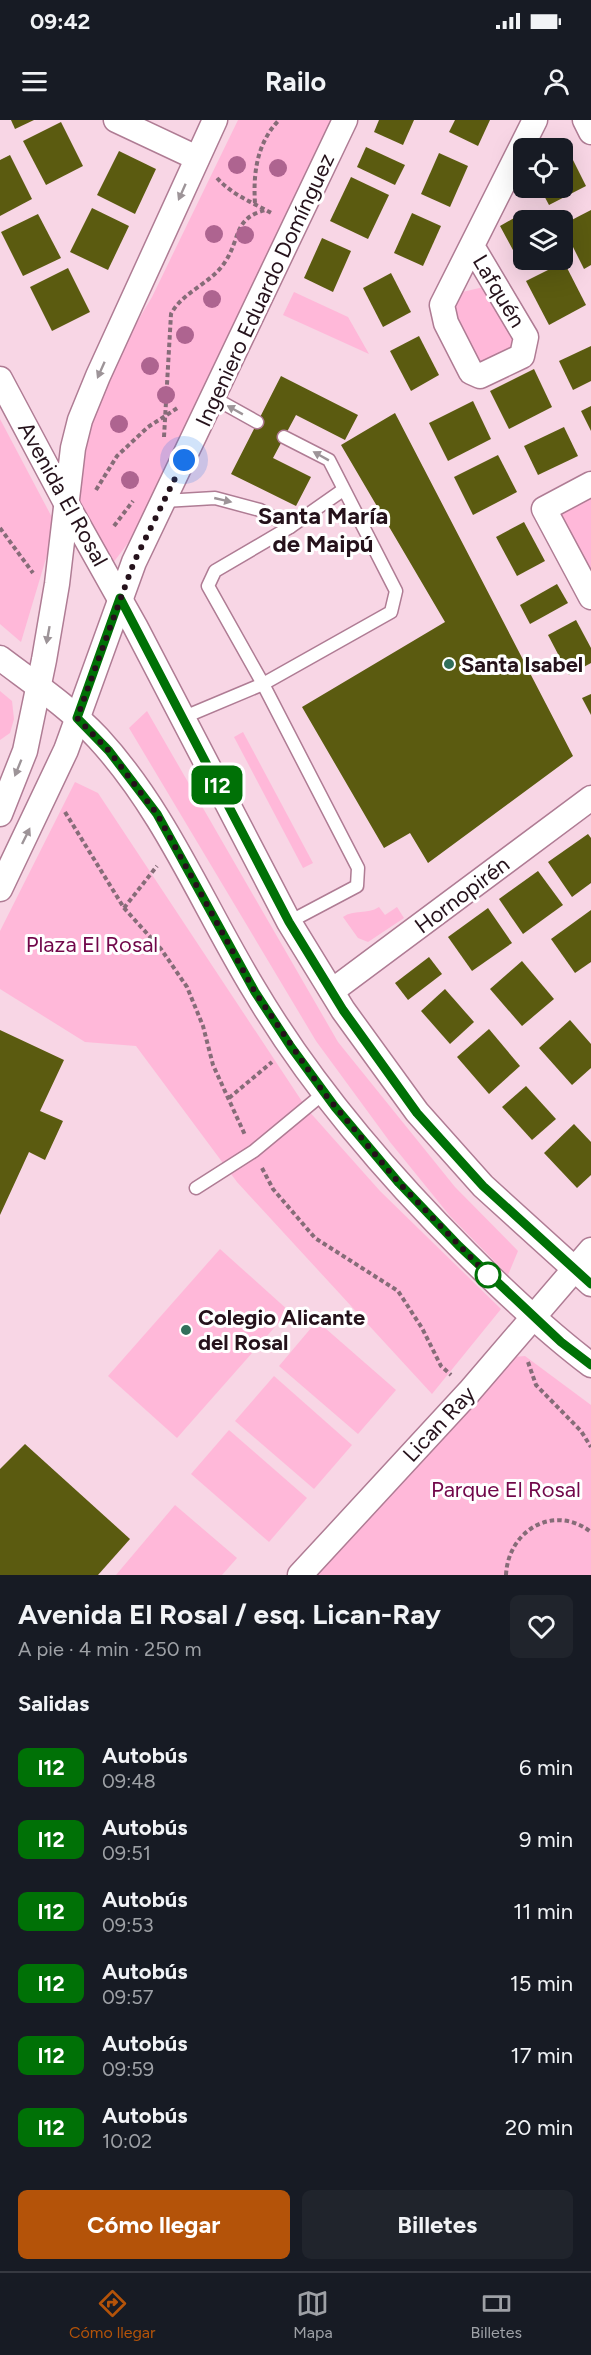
<!DOCTYPE html>
<html lang="es">
<head>
<meta charset="utf-8">
<style>
	body { margin:0; font-family:Figtree,sans-serif; background:#20242c; color:#f1f3f6; height:100vh; display:flex; flex-direction:column; font-size:22px; white-space:nowrap }
	* { box-sizing:border-box; margin:0 }
	p { font-size:20px; color:#9ea1a6 }
	.icon { flex:none; width:33px; height:33px; fill:none; stroke:currentColor; stroke-width:2; stroke-linecap:round; stroke-linejoin:round }
	.map { position:relative; height:1455px; overflow:hidden }
	.panel { display:flex; flex-direction:column; background:#171b24; flex:1 }
	.panel>* { flex:none }
	.badge { padding:0 12px; border-radius:9px; font-size:21px; line-height:39px }
	.tools { position:absolute; left:513px; top:18px; display:grid; gap:12px }
	.tools a { display:grid; place-items:center; width:60px; height:60px; border-radius:9px; background:#171b24; box-shadow:0 6px 24px #0002; font-size:30px }
	.you { position:absolute; width:30px; height:30px; margin:-15px; border:4px solid #fff; border-radius:50%; background:#1a73e8; box-shadow:0 0 0 9px #1a73e833 }
	.map>.badge { position:absolute; translate:-50% -50%; box-shadow:0 0 0 3px #fff }
	h2 { padding:0 18px; font-size:22px; line-height:54px }
	.round { display:grid; place-items:center; flex:none; width:63px; height:63px; border-radius:9px; background:#20242c }
	.headline { display:flex; align-items:center; justify-content:space-between; height:102px; padding:0 18px }
	h1 { font-size:28px; font-weight:700; line-height:45px }
	.cta { display:flex; gap:12px; margin-top:auto; padding:12px 18px }
	.cta a { flex:1; height:69px; border-radius:9px; background:#b45309; color:#fff; font-size:24px; font-weight:700; line-height:69px; text-align:center }
	.cta a+a { background:#20242c; color:#f1f3f6 }
	ul { padding:0; list-style:none }
	li { display:flex; align-items:center; gap:18px; height:72px; padding:0 18px }
	li div { flex:1 }
	li b { display:block; font-size:22px }
	li em { font-style:normal }
	li .badge { min-width:66px; font-weight:700; text-align:center }
	.status { display:flex; justify-content:space-between; align-items:center; height:42px; padding:0 30px; background:#171b24; direction:ltr }
	.status svg { height:16px; fill:currentColor }
	header { display:flex; justify-content:space-between; align-items:center; height:78px; padding:0 18px; background:#171b24; font-size:27px; font-weight:700 }
	.menu { display:flex; justify-content:space-around; align-items:center; height:84px; border-top:2px solid #363941; background:#171b24; font-size:16px; color:#9ea1a6 }
	.menu a { display:grid; justify-items:center; gap:3px }
	.menu .on { color:#b45309 }
	.map>svg:first-child { display:block }
	.green { fill:#ffb8d9 }
	.building { fill:#5b5b10 }
	.lines { fill:none; stroke-linecap:round; stroke-linejoin:round }
	.lane-casing { stroke:#af7c94; stroke-width:15 }
	.street-casing { stroke:#af7c94; stroke-width:27 }
	.path { stroke:#866c78; stroke-width:4; stroke-dasharray:4.5 3; stroke-linecap:butt }
	.lane { stroke:#fff; stroke-width:12 }
	.street { stroke:#fff; stroke-width:24 }
	.tree { fill:#ae6490 }
	.oneway { fill:#9d9498 }
	.line-casing { stroke:#fff; stroke-width:14 }
	.line { stroke:#007106; stroke-width:9 }
	.walk { stroke:#25121b; stroke-width:6; stroke-dasharray:0 10.8 }
	.poi-dot { fill:#316f5b; stroke:#fff; stroke-width:2 }
	.stop-dot { fill:#fff; stroke:#007106; stroke-width:3 }
	.labels { text-anchor:middle; dominant-baseline:central; stroke-width:6; stroke-linejoin:round; paint-order:stroke }
	.street-label { font-size:22px; fill:#25121b; stroke:#fff }
	.poi-label { font-size:22px; font-weight:bold; fill:#25121b; stroke:#fff; text-anchor:start }
	.park-label { font-size:22px; fill:#71074a; stroke:#fff }
	.neighbourhood-label { font-size:24px; font-weight:bold; fill:#25121b; stroke:#fff }
</style>
</head>
<body>
<div class="status"><b>09:42</b><svg viewBox="0 0 49 12"><path d="M0 12V9h3v3zM5 12V6h3v6zM10 12V3h3v9zM15 12V0h3v12zM26 1h20v11H26zM47 4h2v5h-2z"/></svg></div>
<header><svg class="icon" aria-label="menu" viewBox="0 0 24 24"><path d="M4 6h16M4 12h16M4 18h16"/></svg>Railo<svg class="icon" aria-label="person" viewBox="0 0 24 24"><circle cx="12" cy="8" r="4"/><path d="M4 21q1-7 8-7t8 7"/></svg></header>
<div class="map">
<svg width="591" height="1455" viewBox="0 0 591 1455">
	<rect width="100%" height="100%" fill="#f8d6e5"/>
	<g class="green">
		<polygon points="238,0 331,0 252,168 155,387 113,443 70,364 101,262 152,177"/>
		<polygon points="488,166 519,225 480,246 449,187 458,173"/>
		<polygon points="294,172 348,197 369,234 283,195"/>
		<polygon points="0,299 56,405 21,522 0,504"/>
		<polygon points="591,378 591,454 559,395"/>
		<polygon points="0,571 12,581 14,599 10,613 0,620"/>
		<polygon points="147,591 338,922 455,1067 518,1131 508,1155 450,1096 390,1022 316,921 129,608"/>
		<polygon points="243,612 313,743 303,748 234,617"/>
		<polygon points="75,662 98,673 307,989 380,1071 501,1189 432,1274 237,1062 136,926 85,922 0,869 0,811"/>
		<path d="M 379,787 L 385,795 L 397,787 L 404,798 L 368,822 L 358,818 L 343,797 C 354,789 367,795 379,787 Z"/>
		<polygon points="220,1129 289,1191 177,1318 108,1256"/>
		<polygon points="317,1201 396,1270 358,1314 279,1246"/>
		<polygon points="525,1236 591,1285 591,1455 310,1455 514,1237"/>
		<polygon points="274,1256 352,1325 314,1369 235,1301"/>
		<polygon points="229,1310 307,1378 269,1422 191,1354"/>
		<polygon points="175,1385 237,1438 222,1455 116,1455"/>
	</g>
	<g class="building">
		<polygon points="11,0 34,0 15,9"/>
		<polygon points="379,0 414,0 403,25 374,12"/>
		<polygon points="455,0 490,0 478,26 449,12"/>
		<polygon points="61,2 83,46 46,65 23,21"/>
		<polygon points="564,22 586,66 549,85 540,68 562,68 562,28 550,28"/>
		<polygon points="366,27 405,45 395,65 357,47"/>
		<polygon points="119,31 156,49 135,94 97,75"/>
		<polygon points="439,33 468,46 450,87 421,74"/>
		<polygon points="10,35 32,79 0,96 0,40"/>
		<polygon points="351,57 389,75 368,119 330,101"/>
		<polygon points="92,88 129,106 108,150 70,132"/>
		<polygon points="528,90 533,100 524,100 524,140 530,140 521,145 500,106"/>
		<polygon points="591,90 591,145 584,149 562,105"/>
		<polygon points="412,93 441,106 423,146 394,133"/>
		<polygon points="38,94 61,138 23,156 1,112"/>
		<polygon points="322,118 351,131 333,172 304,158"/>
		<polygon points="564,142 586,185 549,205 526,161"/>
		<polygon points="68,148 90,192 52,211 30,167"/>
		<polygon points="391,153 411,192 383,207 363,168"/>
		<polygon points="419,216 439,255 411,271 390,231"/>
		<polygon points="591,226 591,261 573,270 559,241"/>
		<polygon points="534,249 552,287 509,309 490,271"/>
		<polygon points="281,256 358,295 345,320 296,295 273,338 311,357 296,386 231,354"/>
		<polygon points="473,281 491,319 448,341 429,303"/>
		<polygon points="591,286 591,311 581,291"/>
		<polygon points="395,293 573,636 428,743 410,713 384,728 302,587 445,502 341,325"/>
		<polygon points="564,307 578,336 538,355 524,326"/>
		<polygon points="498,335 517,372 473,395 454,357"/>
		<polygon points="524,402 545,441 517,456 496,417"/>
		<polygon points="557,464 568,483 530,504 520,485"/>
		<polygon points="576,500 591,528 591,543 569,555 548,515"/>
		<polygon points="591,574 591,595 582,578"/>
		<polygon points="588,714 591,718 591,763 572,777 548,742"/>
		<polygon points="538,751 563,785 523,814 499,779"/>
		<polygon points="488,788 512,823 472,851 448,817"/>
		<polygon points="591,790 591,842 575,853 551,819"/>
		<polygon points="429,837 442,854 408,880 395,863"/>
		<polygon points="522,841 554,879 522,906 490,869"/>
		<polygon points="445,869 474,902 450,924 421,891"/>
		<polygon points="570,900 591,924 591,948 572,965 539,928"/>
		<polygon points="489,909 520,946 489,974 457,937"/>
		<polygon points="0,910 64,940 40,991 63,1001 45,1040 29,1032 0,1095"/>
		<polygon points="526,966 556,999 532,1020 502,987"/>
		<polygon points="574,1004 591,1022 591,1055 577,1068 544,1033"/>
		<polygon points="25,1324 130,1419 98,1455 0,1455 0,1349"/>
	</g>
	<g class="lines">
		<defs>
			<g id="lane">
				<polyline points="214,278 257,302"/>
				<polyline points="164,381 215,378 260,390 290,407"/>
				<polyline points="182,598 263,564 391,492 396,471 329,340 284,317"/>
				<polyline points="289,802 357,766 358,748 263,564 208,466 215,451 290,407 343,370"/>
				<polyline points="196,1068 254,1031 324,973"/>
			</g>
			<g id="street">
				<polyline points="116,0 197,38"/>
				<polyline points="585,0 591,12"/>
				<polyline points="472,126 526,217 522,236 480,256 471,252 446,203 442,185 535,0"/>
				<polyline points="0,259 66,383 135,506 289,802 343,890 417,992 483,1066 591,1164"/>
				<polyline points="591,364 544,389 591,477"/>
				<path d="M 0,538 C 33,563 69,587 98,618 C 166,692 203,786 255,871 C 312,967 387,1054 466,1133 C 505,1172 546,1211 591,1245"/>
				<polyline points="0,694 25,631 44,540 57,464 73,328 80,300 98,256 215,0"/>
				<polyline points="0,769 66,630 134,442 345,0"/>
				<polyline points="332,871 591,678"/>
				<polyline points="300,1455 469,1272 591,1130"/>
			</g>
		</defs>
		<use href="#lane" class="lane-casing"/>
		<use href="#street" class="street-casing"/>
		<g class="path">
			<path d="M 217,58 C 232,75 254,83 273,94"/>
			<path d="M 255,83 C 253,53 257,23 279,0"/>
			<path d="M 164,317 L 171,194 C 183,171 211,164 225,142 C 241,118 233,98 266,90"/>
			<polyline points="96,370 117,336 148,307 179,287"/>
			<polyline points="114,406 133,381"/>
			<polyline points="0,408 33,453"/>
			<polyline points="65,692 124,788 161,829 187,867 203,906 213,945 245,1015"/>
			<polyline points="124,788 157,746"/>
			<polyline points="229,978 272,942"/>
			<polyline points="262,1048 273,1069 315,1118 398,1171 422,1208 441,1246 451,1255"/>
			<polyline points="528,1242 536,1265 581,1311 591,1327"/>
			<path d="M 506,1455 C 508,1411 553,1383 591,1412"/>
		</g>
		<use href="#lane" class="lane"/>
		<use href="#street" class="street"/>
	</g>
	<g class="tree">
		<circle cx="237" cy="45" r="9"/>
		<circle cx="278" cy="48" r="9"/>
		<circle cx="214" cy="114" r="9"/>
		<circle cx="245" cy="115" r="9"/>
		<circle cx="212" cy="179" r="9"/>
		<circle cx="185" cy="215" r="9"/>
		<circle cx="150" cy="246" r="9"/>
		<circle cx="166" cy="275" r="9"/>
		<circle cx="119" cy="304" r="9"/>
		<circle cx="130" cy="360" r="9"/>
	</g>
	<defs><path id="oneway-solid" d="M-6-.8H1V-3.2L6.5 0L1 3.2V.8H-6Z" transform="scale(1.5)"/></defs>
	<g class="oneway">
		<use href="#oneway-solid" transform="translate(182 72) rotate(114)"/>
		<use href="#oneway-solid" transform="translate(101 250) rotate(114)"/>
		<use href="#oneway-solid" transform="translate(235 290) rotate(-151)"/>
		<use href="#oneway-solid" transform="translate(321 336) rotate(-151)"/>
		<use href="#oneway-solid" transform="translate(223 380) rotate(13)"/>
		<use href="#oneway-solid" transform="translate(48 515) rotate(100)"/>
		<use href="#oneway-solid" transform="translate(18 648) rotate(112)"/>
		<use href="#oneway-solid" transform="translate(26 716) rotate(-64)"/>
	</g>
	<g class="lines">
		<defs>
			<polyline id="line" points="591,1164 483,1066 417,993 343,890 289,802 120,478 77,598 109,631 157,694 255,872 291,927 335,987 399,1063 459,1126 561,1222 591,1245"/>
		</defs>
		<use href="#line" class="line-casing"/>
		<use href="#line" class="line"/>
		<polyline class="walk" points="184,340 134,442 77,598 109,631 157,694 255,872 324,973 399,1063 488,1155"/>
	</g>
	<g class="poi-dot">
		<circle cx="449" cy="544" r="6"/>
		<circle cx="186" cy="1210" r="6"/>
	</g>
	<circle class="stop-dot" cx="488" cy="1155" r="12"/>
	<g class="labels">
		<g class="street-label">
			<text transform="translate(265 170) rotate(-65)">Ingeniero Eduardo Domínguez</text>
			<text transform="translate(499 171) rotate(59)">Lafquén</text>
			<text transform="translate(63 374) rotate(61)">Avenida El Rosal</text>
			<text transform="translate(462 775) rotate(-37)">Hornopirén</text>
			<text transform="translate(439 1304) rotate(-47)">Lican Ray</text>
		</g>
		<g class="poi-label">
			<text x="461" y="544">Santa Isabel</text>
			<text x="198" y="1197">Colegio Alicante<tspan x="198" dy="25">del Rosal</tspan></text>
		</g>
		<g class="park-label">
			<text x="92" y="824">Plaza El Rosal</text>
			<text x="506" y="1369">Parque El Rosal</text>
		</g>
		<g class="neighbourhood-label">
			<text x="323" y="395">Santa María<tspan x="323" dy="28">de Maipú</tspan></text>
		</g>
	</g>
</svg>
<div class="tools">
<a><svg class="icon" aria-label="locate" viewBox="0 0 24 24"><circle cx="12" cy="12" r="6"/><path d="M12 2v4M12 18v4M2 12h4M18 12h4"/></svg></a>
<a><svg class="icon" aria-label="layers" viewBox="0 0 24 24"><path d="M12 4l9 5-9 5-9-5zM3 14l9 5 9-5"/></svg></a>
</div>
<div class="you" style="left:184px;top:340px"></div>
<b class="badge" style="left:217px;top:665px;background:#007106;color:#fff">I12</b>
</div>
<section class="panel">
<div class="headline"><div><h1>Avenida El Rosal / esq. Lican-Ray</h1><p>A pie · 4 min · 250 m</p></div><a class="round"><svg class="icon" aria-label="heart" viewBox="0 0 24 24"><path d="M12 20l-8-8c-3-5 5-10 8-4 3-6 11-1 8 4z"/></svg></a></div>
<h2>Salidas</h2>
<ul>
<li><span class="badge" style="background:#007106;color:#fff">I12</span><div><b>Autobús</b><p>09:48</p></div><em>6 min</em></li>
<li><span class="badge" style="background:#007106;color:#fff">I12</span><div><b>Autobús</b><p>09:51</p></div><em>9 min</em></li>
<li><span class="badge" style="background:#007106;color:#fff">I12</span><div><b>Autobús</b><p>09:53</p></div><em>11 min</em></li>
<li><span class="badge" style="background:#007106;color:#fff">I12</span><div><b>Autobús</b><p>09:57</p></div><em>15 min</em></li>
<li><span class="badge" style="background:#007106;color:#fff">I12</span><div><b>Autobús</b><p>09:59</p></div><em>17 min</em></li>
<li><span class="badge" style="background:#007106;color:#fff">I12</span><div><b>Autobús</b><p>10:02</p></div><em>20 min</em></li>
</ul>
<div class="cta"><a>Cómo llegar</a><a>Billetes</a></div>
</section>
<nav class="menu">
<a class="on"><svg class="icon" aria-label="directions" viewBox="0 0 24 24"><path d="M12 3l9 9-9 9-9-9zM9 14v-3h6M13 9l2 2-2 2"/></svg>Cómo llegar</a>
<a><svg class="icon" aria-label="map" viewBox="0 0 24 24"><path d="M3 6l6-2 6 2 6-2v14l-6 2-6-2-6 2zM9 4v14M15 6v14"/></svg>Mapa</a>
<a><svg class="icon" aria-label="tickets" viewBox="0 0 24 24"><path d="M3 7h18v10H3zM15 7v10"/></svg>Billetes</a>
</nav>
</body>
</html>
